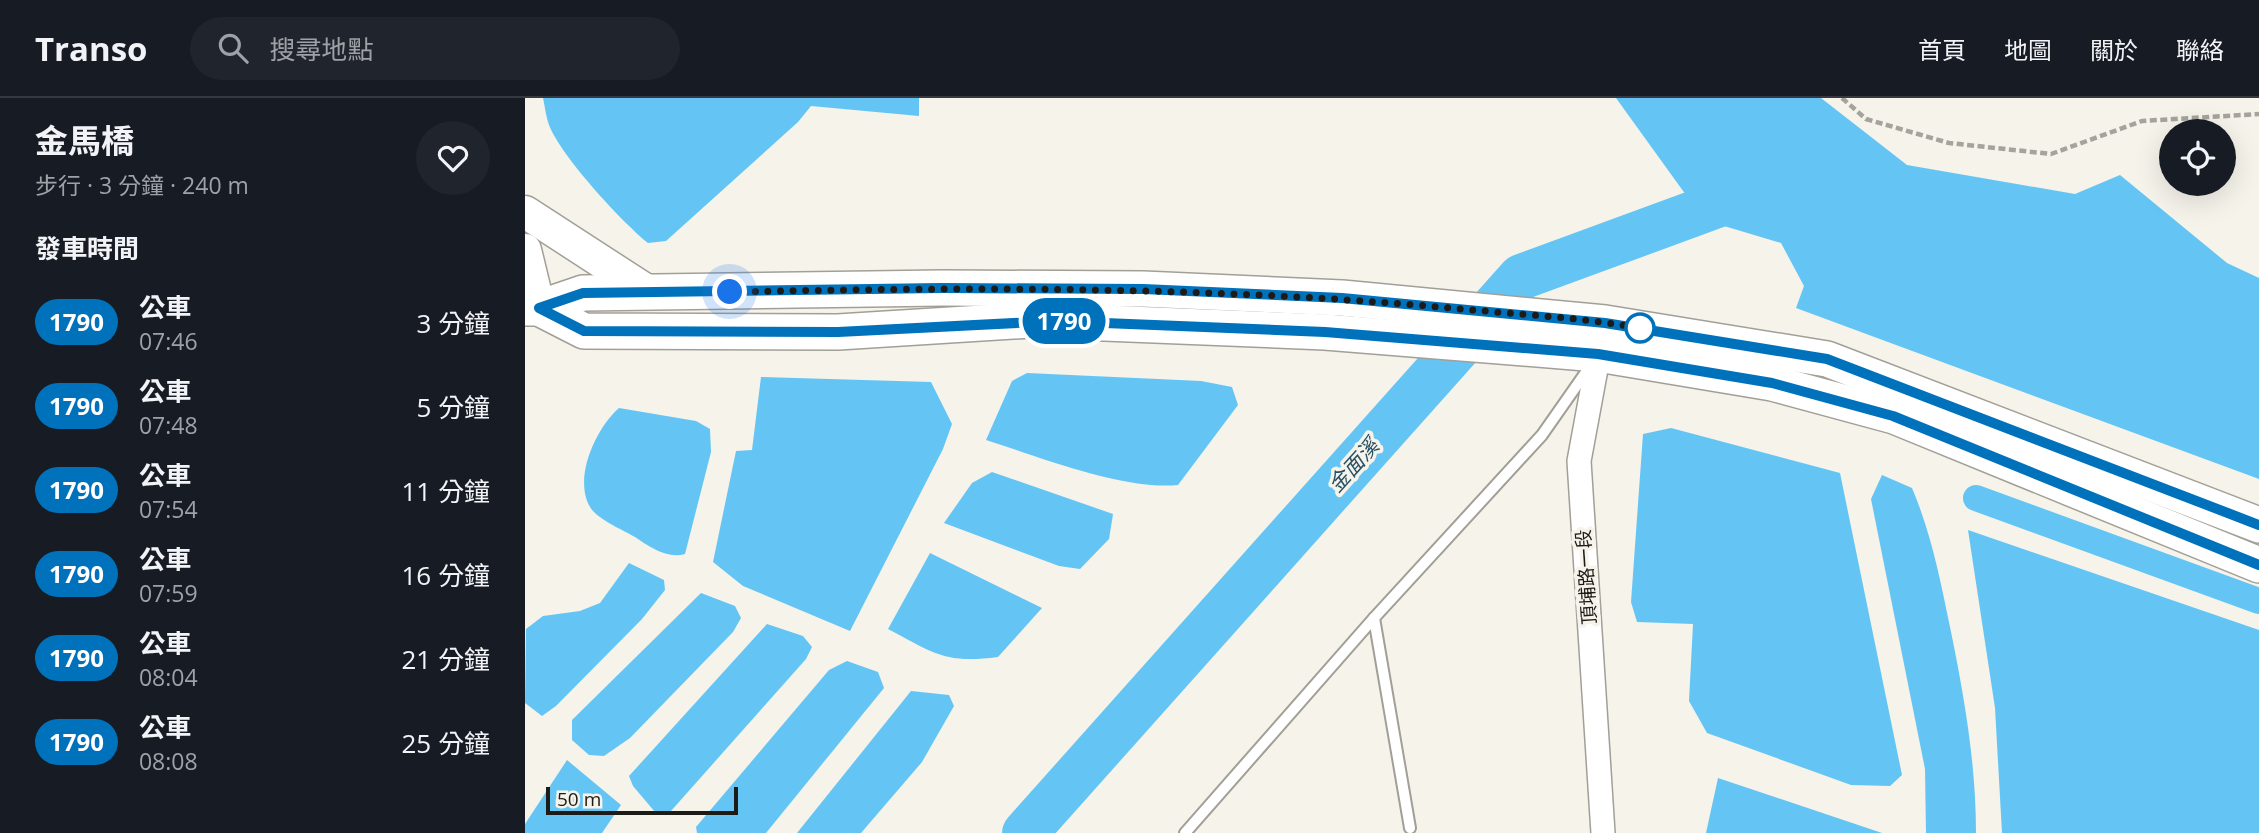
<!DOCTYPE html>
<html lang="zh-TW">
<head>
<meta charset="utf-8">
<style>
	body { margin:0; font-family:"Open Sans","Noto Sans TC",sans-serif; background:#20242c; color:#f1f3f6; height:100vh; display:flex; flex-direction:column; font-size:26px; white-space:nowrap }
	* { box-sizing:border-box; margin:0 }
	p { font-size:23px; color:#9ea1a6 }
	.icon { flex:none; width:38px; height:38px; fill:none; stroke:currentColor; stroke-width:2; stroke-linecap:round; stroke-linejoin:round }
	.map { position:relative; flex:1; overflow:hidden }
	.sheet { display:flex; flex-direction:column; background:#171b24; width:525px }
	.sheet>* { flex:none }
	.badge { padding:0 14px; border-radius:23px; font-size:24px; line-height:46px }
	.buttons { position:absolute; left:1634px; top:21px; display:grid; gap:14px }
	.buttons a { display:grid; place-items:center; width:77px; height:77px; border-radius:50%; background:#171b24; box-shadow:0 7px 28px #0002; font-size:35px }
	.scale { position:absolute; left:21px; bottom:18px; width:192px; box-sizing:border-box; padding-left:7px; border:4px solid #1c1b18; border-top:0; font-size:19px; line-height:24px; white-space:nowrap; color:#1c1b18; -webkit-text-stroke:5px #f5f3ea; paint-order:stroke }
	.you { position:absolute; width:35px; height:35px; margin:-18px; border:5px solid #fff; border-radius:50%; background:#1a73e8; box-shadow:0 0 0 10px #1a73e833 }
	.map>.badge { position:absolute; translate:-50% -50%; box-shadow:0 0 0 4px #fff }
	h2 { padding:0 35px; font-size:26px; line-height:63px }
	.round { display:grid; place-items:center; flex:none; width:74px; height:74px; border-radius:37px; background:#20242c }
	.overview { display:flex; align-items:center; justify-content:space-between; height:119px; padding:0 35px }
	h1 { font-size:33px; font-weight:700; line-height:52px }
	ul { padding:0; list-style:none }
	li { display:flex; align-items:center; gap:21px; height:84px; padding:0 35px }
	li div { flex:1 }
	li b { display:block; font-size:26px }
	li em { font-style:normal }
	li .badge { min-width:77px; font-weight:700; text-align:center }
	header { display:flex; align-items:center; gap:42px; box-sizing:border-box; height:98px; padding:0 35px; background:#171b24; border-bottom:2px solid #363941 }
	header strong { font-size:33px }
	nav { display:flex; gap:38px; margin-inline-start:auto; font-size:24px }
	.search { width:490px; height:63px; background:#20242c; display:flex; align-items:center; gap:18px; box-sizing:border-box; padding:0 24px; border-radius:38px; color:#9ea1a6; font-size:26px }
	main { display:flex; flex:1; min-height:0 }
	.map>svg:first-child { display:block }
	.water { fill:#64c5f4 }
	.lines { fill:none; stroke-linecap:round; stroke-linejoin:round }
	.canal { stroke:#64c5f4; stroke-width:26 }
	.river { stroke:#64c5f4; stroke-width:46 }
	.lane-casing { stroke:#a29f97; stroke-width:14 }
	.street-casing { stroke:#a29f97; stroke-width:26 }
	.secondary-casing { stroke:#a29f97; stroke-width:35 }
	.primary-casing { stroke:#a29f97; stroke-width:38 }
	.path { stroke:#a4a39c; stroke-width:4.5; stroke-dasharray:7 3.5; stroke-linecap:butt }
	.lane { stroke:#fff; stroke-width:10 }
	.street { stroke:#fff; stroke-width:23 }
	.secondary { stroke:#fff; stroke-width:32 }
	.primary { stroke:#fff; stroke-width:35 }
	.line-casing { stroke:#fff; stroke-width:16 }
	.line { stroke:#0072bc; stroke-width:10 }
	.walk { stroke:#1c1b18; stroke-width:7; stroke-dasharray:0 12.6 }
	.stop-dot { fill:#fff; stroke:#0072bc; stroke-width:3.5 }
	.labels { text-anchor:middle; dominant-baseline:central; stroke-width:7; stroke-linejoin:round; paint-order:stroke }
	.street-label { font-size:19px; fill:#1c1b18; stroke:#f5f3ea }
	.water-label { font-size:21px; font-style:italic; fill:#275064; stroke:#f5f3ea }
</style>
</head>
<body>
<header>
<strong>Transo</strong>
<div class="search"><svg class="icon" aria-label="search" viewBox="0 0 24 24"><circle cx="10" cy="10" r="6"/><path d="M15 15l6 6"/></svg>搜尋地點</div>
<nav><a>首頁</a><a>地圖</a><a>關於</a><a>聯絡</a></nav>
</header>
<main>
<section class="sheet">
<div class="overview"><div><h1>金馬橋</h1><p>步行 · 3 分鐘 · 240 m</p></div><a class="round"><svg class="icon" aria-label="heart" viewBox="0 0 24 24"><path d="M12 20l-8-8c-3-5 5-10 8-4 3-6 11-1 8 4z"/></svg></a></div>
<h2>發車時間</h2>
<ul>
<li><span class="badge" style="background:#0072bc;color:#fff">1790</span><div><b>公車</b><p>07:46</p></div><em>3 分鐘</em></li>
<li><span class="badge" style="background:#0072bc;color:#fff">1790</span><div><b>公車</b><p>07:48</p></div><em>5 分鐘</em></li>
<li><span class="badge" style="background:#0072bc;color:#fff">1790</span><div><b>公車</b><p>07:54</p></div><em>11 分鐘</em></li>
<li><span class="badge" style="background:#0072bc;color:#fff">1790</span><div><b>公車</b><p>07:59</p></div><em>16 分鐘</em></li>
<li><span class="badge" style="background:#0072bc;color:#fff">1790</span><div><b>公車</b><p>08:04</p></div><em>21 分鐘</em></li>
<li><span class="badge" style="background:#0072bc;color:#fff">1790</span><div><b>公車</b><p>08:08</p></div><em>25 分鐘</em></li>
</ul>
</section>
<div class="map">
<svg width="1734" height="735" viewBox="0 0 1734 735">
	<rect width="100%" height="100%" fill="#f5f3ea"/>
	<g class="water">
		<path d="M 18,0 L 394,0 L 394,18 L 286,8 L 273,24 L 141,143 L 123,145 C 96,123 36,58 24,27 C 21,19 20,9 18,0 Z"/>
		<polygon points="1091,0 1296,0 1382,67 1550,96 1595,77 1702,165 1734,180 1734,381 1271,210 1279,188 1256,145 1179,122"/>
		<path d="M 502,275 L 676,283 L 707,289 L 713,307 L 653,387 C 597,392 515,359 461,342 L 487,283 Z"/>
		<polygon points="236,279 406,284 427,326 418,351 325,533 218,488 188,464 211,353 227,352"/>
		<path d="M 94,310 L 171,323 L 185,331 L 186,354 L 160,456 C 142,461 125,449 110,439 C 98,432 72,421 65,409 C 48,380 71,330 94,310 Z"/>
		<polygon points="1146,330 1315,375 1377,677 1365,688 1326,687 1182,635 1164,603 1168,526 1112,524 1106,504 1118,336"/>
		<polygon points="467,374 588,416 584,441 555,471 534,468 419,425 447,385"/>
		<path d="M 1357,377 L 1387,390 C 1406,435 1415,480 1425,529 C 1439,597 1451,665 1451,735 L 1401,735 L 1400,671 L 1346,401 Z"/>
		<polygon points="1443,432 1734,532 1734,735 1477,735 1470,610"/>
		<path d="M 405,455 L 517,510 L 473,559 C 419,566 409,555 363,531 Z"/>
		<polygon points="104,465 139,482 140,492 117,521 31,608 17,618 0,605 1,531 18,518 55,513 75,505"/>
		<polygon points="176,495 210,508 216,520 208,534 105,640 79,658 64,657 47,642 47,622"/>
		<polygon points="242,526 278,538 287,549 281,561 146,713 130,714 108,688 104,678"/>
		<polygon points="322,563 353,574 359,590 241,735 172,735 171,729 304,572"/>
		<polygon points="386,593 424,597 429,608 397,664 336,735 272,735"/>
		<polygon points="42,662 96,707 77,735 0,735 0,726"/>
		<polygon points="1193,680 1357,735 1181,735"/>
	</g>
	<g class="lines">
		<polyline class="canal" points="1451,400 1734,503"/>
		<polyline class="river" points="500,735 996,179 1222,96"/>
		<defs>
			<g id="lane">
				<polyline points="849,520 885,730"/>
				<polyline points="660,735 849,520 1017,337 1066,267"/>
			</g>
			<polyline id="street" points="1076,244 1054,363 1078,735"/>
			<g id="secondary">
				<polyline points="0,114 125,195"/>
				<polyline points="0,152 14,210"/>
			</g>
			<g id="primary">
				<polyline points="0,210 14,210 58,195 417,190 618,191 817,200 1080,225 1302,261 1734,427"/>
				<polyline points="14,210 59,233 313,234 505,222 800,234 1073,256 1247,285 1369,318 1734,467"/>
			</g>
		</defs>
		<use href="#lane" class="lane-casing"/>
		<use href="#street" class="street-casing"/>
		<use href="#secondary" class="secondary-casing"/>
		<use href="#primary" class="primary-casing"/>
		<polyline class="path" points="1317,0 1341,21 1424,45 1526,56 1617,23 1734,16"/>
		<use href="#lane" class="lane"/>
		<use href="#street" class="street"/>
		<use href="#secondary" class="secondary"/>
		<use href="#primary" class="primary"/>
	</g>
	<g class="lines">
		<defs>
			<polyline id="line" points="1734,427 1302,261 1080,225 817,200 618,191 417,190 58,195 14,210 59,233 313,234 530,223 800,234 1073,256 1247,285 1368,318 1734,467"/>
		</defs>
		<use href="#line" class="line-casing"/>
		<use href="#line" class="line"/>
		<path class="walk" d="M 205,194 C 446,189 685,188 925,210 C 988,216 1052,219 1115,230"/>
	</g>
	<circle class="stop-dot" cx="1115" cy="230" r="14"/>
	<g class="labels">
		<g class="street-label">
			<text transform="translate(1061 479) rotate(-94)">頂埔路一段</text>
		</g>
		<g class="water-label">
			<text transform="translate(828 367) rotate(-48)">金面溪</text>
		</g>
	</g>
</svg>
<div class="buttons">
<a><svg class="icon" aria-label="locate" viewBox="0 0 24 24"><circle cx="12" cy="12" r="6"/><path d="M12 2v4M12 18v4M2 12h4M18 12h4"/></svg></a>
</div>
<div class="scale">50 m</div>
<div class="you" style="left:205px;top:194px"></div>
<b class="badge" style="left:539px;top:223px;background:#0072bc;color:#fff">1790</b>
</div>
</main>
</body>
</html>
